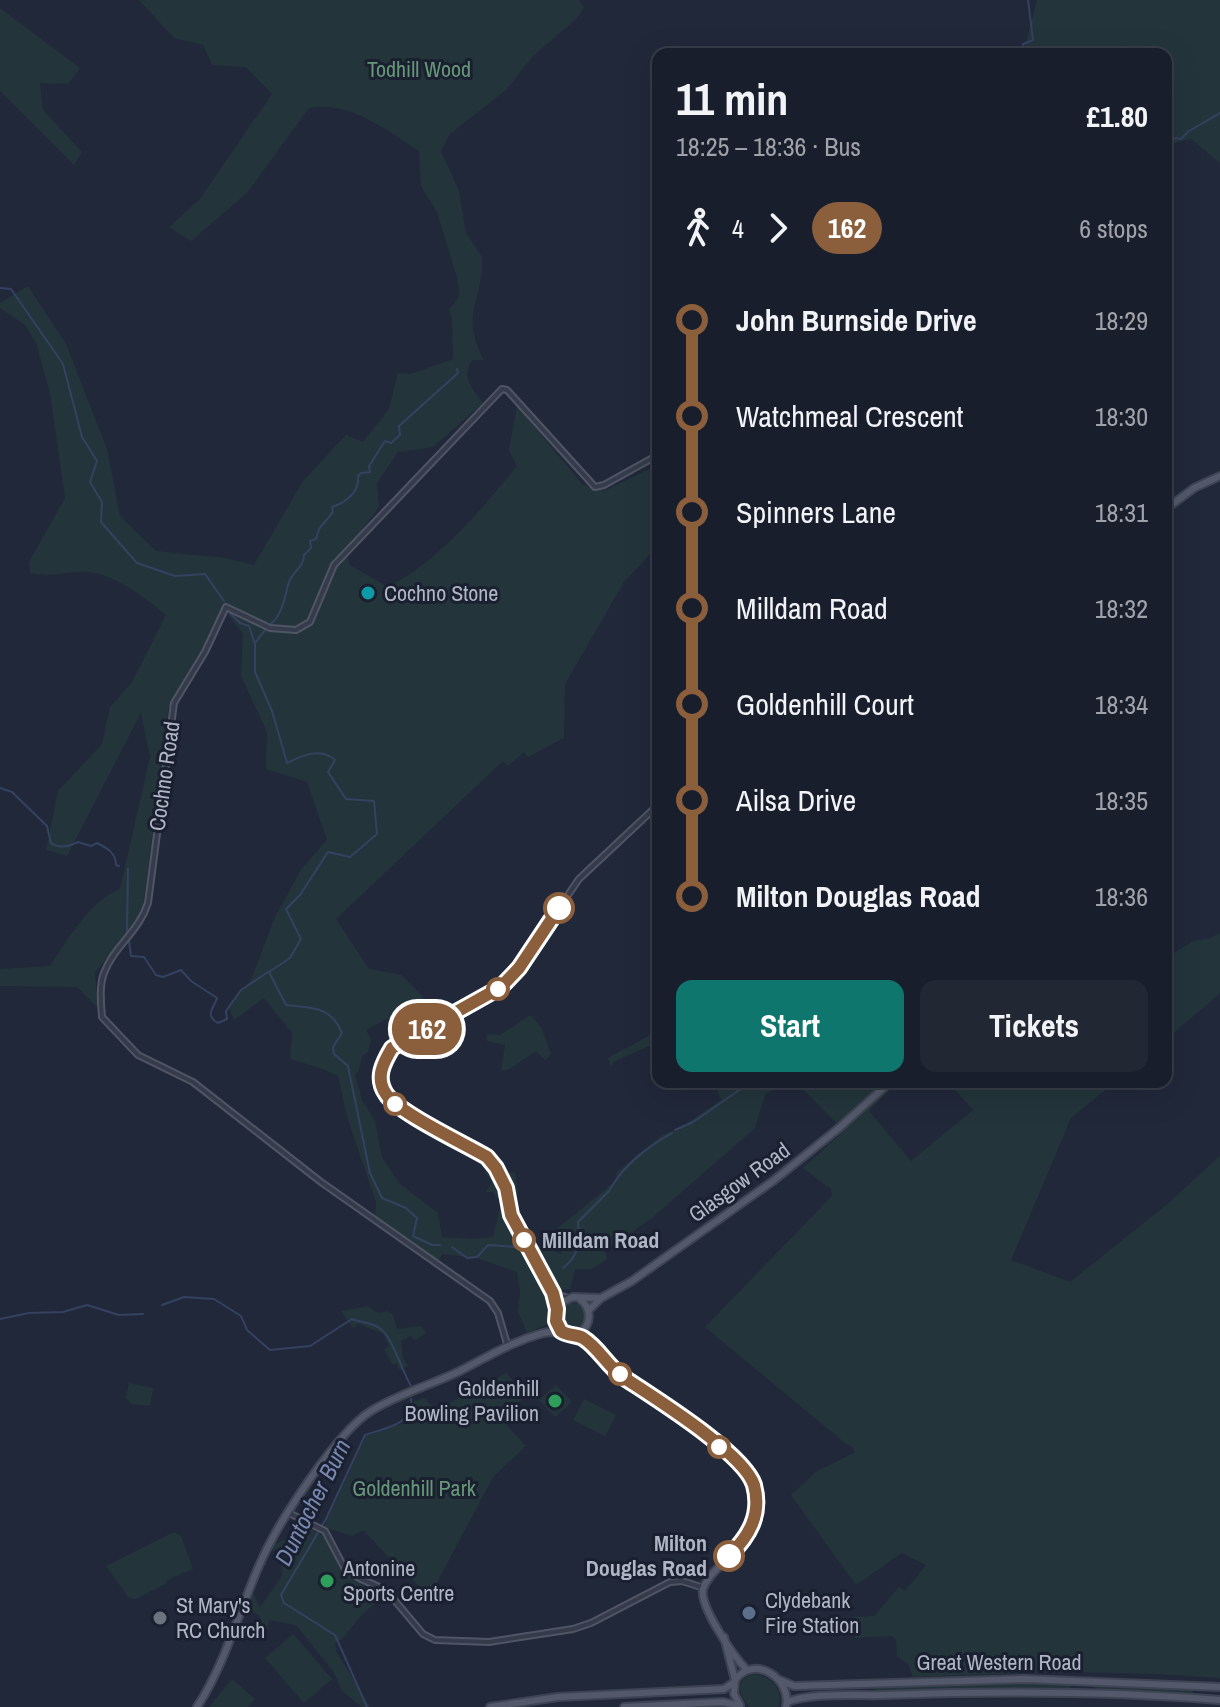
<!DOCTYPE html>
<html lang="en">
<head>
<meta charset="utf-8">
<style>
	body { margin:0; font-family:"Archivo Narrow",sans-serif; background:#222734; color:#f1f3f6; height:100vh; display:flex; flex-direction:column; font-size:30px; white-space:nowrap }
	* { box-sizing:border-box; margin:0 }
	p { font-size:26px; color:#9fa2a9 }
	.icon { flex:none; width:44px; height:44px; fill:none; stroke:currentColor; stroke-width:2; stroke-linecap:round; stroke-linejoin:round }
	.map { position:relative; flex:1; overflow:hidden }
	.details { position:absolute; left:652px; top:48px; width:520px; height:1040px; display:flex; flex-direction:column; background:#191e2c; border-radius:16px; box-shadow:0 8px 32px #0002,0 0 0 2px #373c48 }
	.details>* { flex:none }
	.badge { padding:0 16px; border-radius:26px; font-size:28px; line-height:52px }
	.map>.badge { position:absolute; translate:-50% -50%; box-shadow:0 0 0 4px #fff }
	.legs { display:flex; align-items:center; gap:12px; height:88px; padding:0 24px; font-size:26px }
	.legs p { margin-inline-start:auto }
	.head { display:flex; align-items:center; justify-content:space-between; height:136px; padding:0 24px }
	h1 { font-size:44px; font-weight:800; line-height:60px }
	.button { display:flex; gap:16px; margin-top:auto; padding:16px 24px }
	.button a { flex:1; height:92px; border-radius:16px; background:#0f766e; color:#fff; font-size:32px; font-weight:800; line-height:92px; text-align:center }
	.button a+a { background:#222734; color:#f1f3f6 }
	ul { padding:0 24px; list-style:none }
	li { display:flex; align-items:center; gap:28px; height:96px; font-size:30px }
	li i { display:grid; place-items:center; width:12px; height:100%; margin:0 10px; background:currentColor }
	li i::after { content:''; width:20px; height:20px; margin:-10px; border:6px solid; border-radius:50%; background:#191e2c }
	li p { margin-inline-start:auto }
	li:first-child i { background:linear-gradient(#0000 50%,currentColor 0) }
	li:last-child i { background:linear-gradient(currentColor 50%,#0000 0) }
	.map>svg:first-child { display:block }
	.green { fill:#23353b }
	.lines { fill:none; stroke-linecap:round; stroke-linejoin:round }
	.stream { stroke:#354161; stroke-width:2 }
	.tertiary-casing { stroke:#505565; stroke-width:8 }
	.primary-casing { stroke:#3e4453; stroke-width:10 }
	.tertiary { stroke:#353b4a; stroke-width:4 }
	.primary { stroke:#53596a; stroke-width:6 }
	.line-1-casing { stroke:#fff; stroke-width:18 }
	.line-1 { stroke:#8b5e3c; stroke-width:12 }
	.culture-dot { fill:#0f9aa8; stroke:#1a202f; stroke-width:3 }
	.stop-1-dot { fill:#fff; stroke:#8b5e3c; stroke-width:4 }
	.leisure-dot { fill:#2e9e5b; stroke:#1a202f; stroke-width:3 }
	.service-dot { fill:#5c6f8a; stroke:#1a202f; stroke-width:3 }
	.worship-dot { fill:#6b7280; stroke:#1a202f; stroke-width:3 }
	.labels { text-anchor:middle; dominant-baseline:central; stroke-width:6; stroke-linejoin:round; paint-order:stroke }
	.park-label { font-size:22px; fill:#679779; stroke:#1a202f }
	.poi-label { font-size:22px; fill:#b0b5c6; stroke:#1a202f; text-anchor:start }
	.street-label { font-size:22px; fill:#b0b5c6; stroke:#1a202f }
	.stop-label { font-size:22px; font-weight:bold; fill:#b0b5c6; stroke:#1a202f; text-anchor:start }
	.water-label { font-size:24px; font-style:italic; fill:#7787af; stroke:#1a202f }
</style>
</head>
<body>
<div class="map">
<svg width="1220" height="1707" viewBox="0 0 1220 1707">
	<rect width="100%" height="100%" fill="#21283a"/>
	<g class="green">
		<path d="M 139,0 L 579,0 L 584,7 L 576,19 L 533,56 L 507,89 L 450,134 L 441,151 L 459,191 L 466,233 L 482,257 C 484,301 459,314 484,360 L 472,360 C 461,378 472,388 483,403 L 433,447 L 398,452 L 377,483 L 379,507 L 346,551 L 350,565 L 388,587 C 441,559 480,511 517,466 L 509,450 L 517,406 L 583,485 L 604,491 L 653,467 L 651,440 L 658,434 L 658,546 L 624,582 L 565,684 L 564,738 L 528,757 L 524,752 L 508,766 L 503,761 L 336,919 L 369,969 L 401,975 L 425,999 L 366,1030 L 371,1039 L 368,1052 L 362,1056 L 359,1070 L 355,1075 L 362,1100 L 375,1121 L 382,1157 L 400,1184 L 438,1213 L 442,1237 L 473,1239 L 493,1237 L 501,1203 L 493,1192 L 486,1192 L 492,1181 L 485,1173 L 486,1167 L 473,1156 L 477,1153 L 497,1174 L 515,1172 L 518,1193 L 506,1218 L 527,1253 L 553,1309 L 550,1323 L 527,1333 L 518,1311 L 520,1292 L 517,1272 L 477,1258 L 442,1254 L 438,1263 L 375,1217 L 376,1202 L 347,1117 L 338,1076 L 323,1069 L 290,1059 L 292,1033 L 264,998 L 234,1020 L 228,1006 L 251,980 L 275,917 L 302,868 L 327,840 L 307,782 L 266,769 L 267,732 L 241,676 L 243,634 L 226,612 L 168,709 L 143,907 L 137,924 L 95,972 L 98,1008 L 77,987 L 0,986 L 0,969 L 50,966 C 69,939 88,902 120,889 L 150,757 L 141,713 L 67,856 L 46,850 L 58,791 L 102,744 L 110,707 L 132,682 L 166,615 C 144,597 117,575 88,572 C 67,570 54,578 30,573 L 29,562 L 65,498 L 50,393 L 36,343 L 25,325 L 0,308 L 0,303 L 28,286 L 66,344 L 107,449 L 120,516 L 156,551 L 225,558 L 254,565 L 303,481 L 346,435 L 363,442 L 389,409 L 398,373 L 411,374 L 453,359 L 452,319 L 449,310 L 459,296 L 458,281 L 437,212 L 421,186 L 419,151 C 386,130 350,100 309,108 L 247,193 L 191,241 L 169,227 L 199,200 L 272,94 L 246,67 L 212,65 L 203,45 L 174,38 Z"/>
		<polygon points="1037,0 1220,0 1220,163 1191,139 1166,145 1166,54 1023,54"/>
		<polygon points="0,8 80,68 68,84 40,83 43,110 82,152 74,165 0,91"/>
		<polygon points="1220,933 1220,993 1166,1040 1166,958 1193,941 1208,939"/>
		<polygon points="531,1015 542,1029 551,1054 545,1060 536,1051 509,1069 501,1071 505,1045 487,1041 487,1034 500,1035"/>
		<path d="M 658,1028 L 658,1042 L 613,1062 L 611,1067 L 608,1058 C 624,1048 644,1041 658,1028 Z"/>
		<polygon points="785,1082 765,1095 755,1128 652,1218 605,1251 607,1259 592,1269 575,1269 570,1289 558,1290 544,1269 534,1244 562,1254 554,1231 617,1180 616,1173 662,1135 678,1129 721,1100 714,1083"/>
		<path d="M 796,1082 L 897,1082 L 869,1111 L 911,1161 L 973,1110 L 948,1082 L 1115,1082 L 1071,1118 L 1011,1260 L 1070,1282 L 1165,1206 L 1220,1156 L 1220,1678 C 1118,1670 1016,1672 913,1677 L 908,1664 L 897,1657 L 896,1640 L 892,1636 L 855,1638 L 854,1617 L 874,1616 L 899,1587 L 905,1591 L 926,1565 L 902,1553 L 856,1585 L 791,1495 L 817,1471 L 854,1453 L 853,1447 L 846,1444 L 705,1327 L 832,1196 L 831,1189 L 803,1168 L 844,1131 Z"/>
		<circle cx="573" cy="1316" r="13"/>
		<path d="M 369,1306 C 375,1313 378,1314 387,1311 L 393,1315 L 397,1329 L 421,1326 L 426,1333 L 415,1340 L 411,1336 L 401,1341 L 403,1358 L 408,1366 L 400,1370 L 396,1363 L 393,1365 L 384,1349 L 389,1347 L 384,1334 L 358,1324 L 353,1328 L 341,1311 Z"/>
		<polygon points="506,1373 520,1389 523,1398 501,1419 526,1446 493,1477 430,1596 391,1560 363,1530 352,1536 324,1527 366,1436 405,1423 413,1402 424,1398 436,1410"/>
		<polygon points="129,1383 153,1388 150,1406 131,1404 126,1398"/>
		<polygon points="556,1385 572,1402 555,1417 539,1400"/>
		<polygon points="584,1399 616,1415 605,1436 573,1420"/>
		<polygon points="310,1528 328,1539 341,1571 364,1586 361,1595 368,1600 375,1588 381,1590 379,1601 363,1613 343,1638 335,1643 336,1651 370,1707 362,1707 342,1691 333,1671 296,1625 269,1620 268,1629 264,1630 259,1615 246,1608 253,1594 260,1607 282,1576 280,1551 271,1550 275,1544"/>
		<polygon points="174,1532 181,1536 193,1569 169,1579 165,1584 135,1599 129,1598 106,1566"/>
		<polygon points="293,1634 332,1679 304,1703 265,1658"/>
		<path d="M 754,1674 C 771,1677 785,1690 778,1707 L 750,1707 C 738,1695 734,1679 754,1674 Z"/>
		<polygon points="232,1679 255,1699 248,1707 209,1707"/>
		<polygon points="997,1682 1069,1682 1073,1686 1068,1689 879,1692 874,1688"/>
		<polygon points="1095,1684 1192,1688 1194,1690 1190,1695 1096,1690 1093,1686"/>
	</g>
	<g class="lines">
		<g class="stream">
			<polyline points="1024,54 1023,44 1033,40 1028,0"/>
			<polyline points="1166,142 1176,138 1181,139 1189,131 1220,113"/>
			<polyline points="0,288 11,289 63,364 82,437 97,461 90,482 102,502 101,522 137,563 175,576 205,574 224,601"/>
			<path d="M 230,613 L 240,623 L 249,626 L 255,644 L 255,672 L 272,711 L 287,763 C 303,755 321,747 335,760 L 328,772 L 346,799 L 374,801 L 377,834 L 350,857 L 328,852 L 300,895 L 286,909 L 301,939 L 290,958 L 269,972 L 286,1005 C 312,1008 331,1006 342,1033 L 333,1047 L 334,1054 L 348,1066 L 370,1173 L 382,1198 L 406,1208 L 417,1218 L 413,1236 L 432,1245 L 440,1245"/>
			<path d="M 256,642 C 262,632 270,626 277,617 C 285,605 285,594 289,582 C 293,571 304,567 304,555 L 311,548 L 310,541 L 316,539 L 319,529 L 333,512 L 332,507 C 345,503 360,492 358,476 L 361,473 L 370,472 L 369,466 L 385,441 L 391,443 L 400,435 L 399,426 L 458,373 L 457,369"/>
			<path d="M 0,788 L 12,792 L 47,826 L 51,843 C 59,849 70,846 78,842 L 91,846 L 97,843 C 107,848 116,853 116,865 L 119,866"/>
			<polyline points="127,933 128,869"/>
			<path d="M 129,941 L 131,956 L 144,957 L 156,975 L 163,977 L 181,970 L 191,981 L 217,998 C 214,1008 204,1015 218,1023 L 227,1019 L 226,1011 L 241,990 L 268,972"/>
			<polyline points="675,1130 693,1122 751,1082"/>
			<path d="M 610,1189 C 626,1163 646,1148 672,1133"/>
			<polyline points="452,1247 467,1258 477,1257 488,1245 516,1247"/>
			<path d="M 563,1268 C 579,1256 580,1242 578,1222 L 609,1191"/>
			<path d="M 162,1305 L 184,1297 L 214,1299 L 241,1316 L 247,1330 L 270,1350 L 310,1346 L 352,1319 C 360,1322 370,1323 378,1327 C 393,1336 401,1370 411,1386"/>
			<polyline points="0,1319 29,1313 63,1312 87,1305 119,1315 143,1314"/>
			<path d="M 367,1707 L 335,1635 L 284,1603 L 281,1595 L 326,1519 L 365,1435 C 385,1428 414,1425 411,1399"/>
		</g>
		<defs>
			<g id="tertiary">
				<polyline points="553,1293 568,1298"/>
				<polyline points="557,1309 553,1293 511,1215 506,1188 496,1168 487,1157 392,1102 382,1086 382,1065 392,1048 485,998 511,978 579,879 658,805"/>
				<path d="M 507,1344 L 498,1313 L 490,1301 L 321,1182 L 193,1082 L 138,1055 L 102,1017 C 101,1003 99,986 104,973 C 114,946 139,932 148,903 L 174,703 L 205,652 L 226,607 L 270,628 L 296,630 L 310,622 L 334,565 L 502,389 L 507,390 L 595,487 L 604,485 L 658,455"/>
				<polyline points="287,1512 325,1531 345,1569 361,1579 386,1590 423,1634 435,1640 489,1642 573,1629 591,1623 670,1582 682,1581 704,1588"/>
			</g>
			<g id="primary">
				<polyline points="1166,509 1194,488 1220,476"/>
				<polyline points="589,1310 601,1298 632,1281 773,1181 839,1128 890,1082"/>
				<path d="M 564,1334 C 554,1325 554,1313 562,1302 L 573,1297 L 600,1298"/>
				<path d="M 576,1335 L 586,1339 L 623,1377 L 665,1403 L 738,1461 C 772,1497 755,1529 726,1560 C 718,1568 707,1577 703,1589 C 699,1606 734,1657 747,1670"/>
				<polyline points="724,1637 735,1680"/>
				<polyline points="780,1680 794,1686 1025,1679 1220,1687"/>
				<path d="M 787,1702 C 812,1692 856,1696 884,1695 C 996,1691 1108,1691 1220,1700"/>
				<path d="M 740,1705 L 734,1694 L 735,1680 C 754,1654 792,1678 786,1707"/>
				<path d="M 197,1707 C 227,1661 240,1606 263,1557 C 280,1520 338,1431 371,1411 C 398,1394 431,1385 460,1371 C 489,1356 511,1342 543,1333 C 555,1330 567,1337 579,1334 C 592,1324 592,1309 580,1299"/>
				<polyline points="490,1707 558,1697 724,1689 733,1683"/>
				<polyline points="624,1707 723,1702 740,1706"/>
			</g>
		</defs>
		<use href="#tertiary" class="tertiary-casing"/>
		<use href="#primary" class="primary-casing"/>
		<use href="#tertiary" class="tertiary"/>
		<use href="#primary" class="primary"/>
	</g>
	<g class="lines">
		<defs>
			<path id="line-1" d="M 559,908 L 519,968 L 501,987 L 392,1048 C 383,1063 375,1078 386,1094 C 397,1112 465,1144 487,1157 L 496,1168 L 506,1188 L 511,1215 L 553,1293 L 557,1309 L 556,1321 L 561,1331 C 568,1336 576,1334 583,1338 C 599,1348 607,1366 623,1377 C 653,1397 744,1453 754,1485 C 762,1515 749,1536 729,1556"/>
		</defs>
		<use href="#line-1" class="line-1-casing"/>
		<use href="#line-1" class="line-1"/>
	</g>
	<circle class="culture-dot" cx="368" cy="593" r="8"/>
	<g class="stop-1-dot">
		<circle cx="559" cy="908" r="14"/>
		<circle cx="498" cy="989" r="10"/>
		<circle cx="395" cy="1104" r="10"/>
		<circle cx="524" cy="1240" r="10"/>
		<circle cx="620" cy="1374" r="10"/>
		<circle cx="719" cy="1447" r="10"/>
		<circle cx="729" cy="1556" r="14"/>
	</g>
	<g class="leisure-dot">
		<circle cx="555" cy="1401" r="8"/>
		<circle cx="327" cy="1581" r="8"/>
	</g>
	<circle class="service-dot" cx="749" cy="1613" r="8"/>
	<circle class="worship-dot" cx="160" cy="1618" r="8"/>
	<g class="labels">
		<g class="park-label">
			<text x="419" y="69">Todhill Wood</text>
			<text x="414" y="1488">Goldenhill Park</text>
		</g>
		<g class="poi-label">
			<text x="384" y="593">Cochno Stone</text>
			<text x="539" y="1388" text-anchor="end">Goldenhill<tspan x="539" dy="25">Bowling Pavilion</tspan></text>
			<text x="343" y="1568">Antonine<tspan x="343" dy="25">Sports Centre</tspan></text>
			<text x="765" y="1600">Clydebank<tspan x="765" dy="25">Fire Station</tspan></text>
			<text x="176" y="1605">St Mary's<tspan x="176" dy="25">RC Church</tspan></text>
		</g>
		<g class="street-label">
			<text transform="translate(164 776) rotate(-82)">Cochno Road</text>
			<text transform="translate(739 1182) rotate(-36)">Glasgow Road</text>
			<text x="999" y="1662">Great Western Road</text>
		</g>
		<g class="stop-label">
			<text x="542" y="1240">Milldam Road</text>
			<text x="707" y="1543" text-anchor="end">Milton<tspan x="707" dy="25">Douglas Road</tspan></text>
		</g>
		<g class="water-label">
			<text transform="translate(312 1502) rotate(-63)">Duntocher Burn</text>
		</g>
	</g>
</svg>
<b class="badge" style="left:427px;top:1029px;background:#8b5e3c;color:#fff">162</b>
<section class="details">
<div class="head"><div><h1>11 min</h1><p>18:25 – 18:36 · Bus</p></div><b>£1.80</b></div>
<div class="legs"><svg class="icon" aria-label="walk" viewBox="0 0 24 24"><circle cx="13" cy="4" r="2"/><path d="M13 8l-2 6 4 7M11 14l-3 7M7 12l3-4h3l4 4"/></svg>4<svg class="icon" aria-label="forward" viewBox="0 0 24 24"><path d="M9 5l7 7-7 7"/></svg><b class="badge" style="background:#8b5e3c;color:#fff">162</b><p>6 stops</p></div>
<ul>
<li><i style="color:#8b5e3c"></i><b>John Burnside Drive</b><p>18:29</p></li>
<li><i style="color:#8b5e3c"></i><span>Watchmeal Crescent</span><p>18:30</p></li>
<li><i style="color:#8b5e3c"></i><span>Spinners Lane</span><p>18:31</p></li>
<li><i style="color:#8b5e3c"></i><span>Milldam Road</span><p>18:32</p></li>
<li><i style="color:#8b5e3c"></i><span>Goldenhill Court</span><p>18:34</p></li>
<li><i style="color:#8b5e3c"></i><span>Ailsa Drive</span><p>18:35</p></li>
<li><i style="color:#8b5e3c"></i><b>Milton Douglas Road</b><p>18:36</p></li>
</ul>
<div class="button"><a>Start</a><a>Tickets</a></div>
</section>
</div>
</body>
</html>
